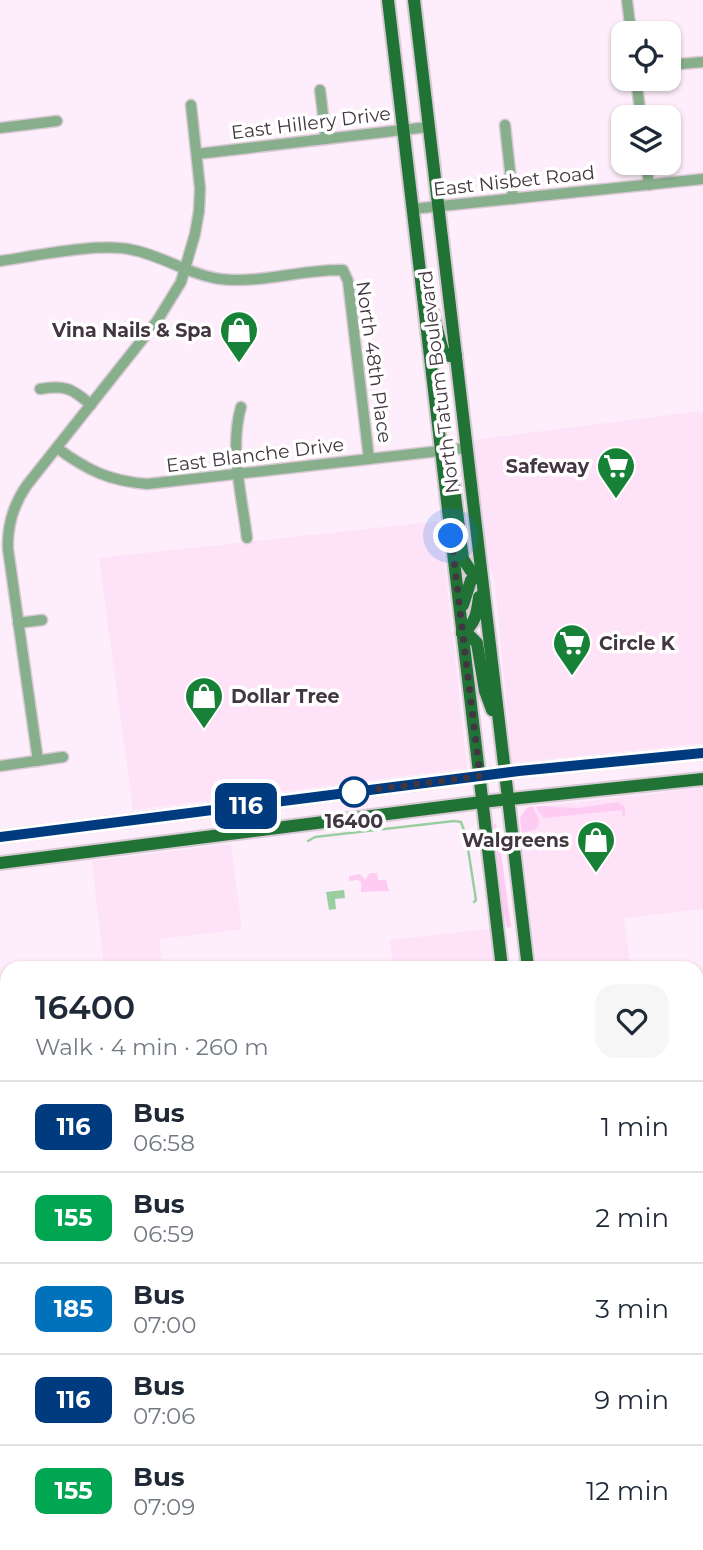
<!DOCTYPE html>
<html lang="en">
<head>
<meta charset="utf-8">
<style>
	body { margin:0; font-family:Montserrat,sans-serif; background:#f6f6f7; color:#1f2937; height:100vh; display:flex; flex-direction:column; font-size:26px; white-space:nowrap }
	* { box-sizing:border-box; margin:0 }
	p { font-size:23px; color:#747a83 }
	.icon { flex:none; width:38px; height:38px; fill:none; stroke:currentColor; stroke-width:2; stroke-linecap:round; stroke-linejoin:round }
	.map { position:relative; flex:1; overflow:hidden }
	.drawer { position:absolute; left:0px; top:961px; width:704px; height:590px; display:flex; flex-direction:column; background:#fff; border-radius:21px 21px 0 0; box-shadow:0 2px 5px #0004 }
	.drawer>* { flex:none }
	.badge { padding:0 14px; border-radius:10px; font-size:24px; line-height:46px }
	.buttons { position:absolute; left:611px; top:21px; display:grid; gap:14px }
	.buttons a { display:grid; place-items:center; width:70px; height:70px; border-radius:14px; background:#fff; box-shadow:0 2px 5px #0004; font-size:35px }
	.you { position:absolute; width:35px; height:35px; margin:-18px; border:5px solid #fff; border-radius:50%; background:#1a73e8; box-shadow:0 0 0 10px #1a73e833 }
	.map>.badge { position:absolute; translate:-50% -50%; box-shadow:0 0 0 4px #fff }
	.round { display:grid; place-items:center; flex:none; width:74px; height:74px; border-radius:21px; background:#f6f6f7 }
	.summary { display:flex; align-items:center; justify-content:space-between; height:119px; padding:0 35px }
	h1 { font-size:33px; font-weight:600; line-height:52px }
	ul { padding:0; list-style:none }
	li { display:flex; align-items:center; gap:21px; height:91px; padding:0 35px; border-top:2px solid #e0e1e3 }
	li div { flex:1 }
	li b { display:block; font-size:26px }
	li em { font-style:normal }
	li .badge { min-width:77px; font-weight:700; text-align:center }
	.map>svg:first-child { display:block }
	.built { fill:#fee2f7 }
	.green { fill:#feccf2 }
	.water { fill:#99cfa0 }
	.lines { fill:none; stroke-linecap:round; stroke-linejoin:round }
	.stream { stroke:#99cfa0; stroke-width:2.5 }
	.minor-casing { stroke:#d8c9d5; stroke-width:13 }
	.major-casing { stroke:#d8c9d5; stroke-width:16 }
	.minor { stroke:#87af8c; stroke-width:10 }
	.major { stroke:#207335; stroke-width:12 }
	.line-casing { stroke:#fff; stroke-width:16 }
	.line { stroke:#003b80; stroke-width:10 }
	.walk { stroke:#423740; stroke-width:7; stroke-dasharray:0 12.6 }
	.stop-dot { fill:#fff; stroke:#003b80; stroke-width:3.5 }
	.labels { text-anchor:middle; dominant-baseline:central; stroke-width:7; stroke-linejoin:round; paint-order:stroke }
	.street-label { font-size:19px; fill:#423740; stroke:#fff }
	.poi-label { font-size:19px; font-weight:bold; fill:#423740; stroke:#fff; text-anchor:end }
	.stop-label { font-size:19px; font-weight:bold; fill:#423740; stroke:#fff }
</style>
</head>
<body>
<div class="map">
<svg width="703" height="1550" viewBox="0 0 703 1550">
	<rect width="100%" height="100%" fill="#feedfa"/>
	<g class="built">
		<polygon points="703,411 703,743 512,763 495,582 488,564 473,440"/>
		<polygon points="440,521 467,768 133,810 99,558"/>
		<polygon points="703,788 703,909 624,918 630,968 537,968 519,820 526,808"/>
		<polygon points="231,844 242,929 159,939 162,968 104,968 92,861"/>
		<polygon points="489,929 494,968 393,968 390,940"/>
	</g>
	<g class="green">
		<polygon points="618,802 625,807 625,818 623,816 622,810 544,818 536,808 536,806 578,808"/>
		<path d="M 533,806 C 535,816 544,818 536,829 L 522,833 L 520,817 L 527,808 Z"/>
		<path d="M 494,824 L 496,824 C 503,858 506,893 511,927 L 507,928 L 503,910 Z"/>
		<polygon points="370,873 377,873 378,880 386,880 389,891 361,892 361,882 357,880 349,881 349,876 360,874 365,880"/>
	</g>
	<polygon class="water" points="344,890 345,898 335,899 336,909 329,910 326,892"/>
	<g class="lines">
		<polyline class="stream" points="308,841 315,837 454,821 461,822 466,836 476,900 474,902"/>
		<defs>
			<g id="minor">
				<polyline points="627,0 631,33"/>
				<polyline points="668,65 703,62"/>
				<polyline points="636,79 641,117"/>
				<polyline points="320,90 326,139"/>
				<polyline points="505,125 513,199"/>
				<polyline points="0,128 57,121"/>
				<polyline points="197,154 428,127"/>
				<polyline points="646,163 649,185"/>
				<polyline points="412,209 703,179"/>
				<path d="M 0,261 C 35,256 101,242 133,250 C 163,256 190,275 220,279 C 261,284 302,269 343,270 L 348,281 L 369,459"/>
				<path d="M 40,389 C 65,385 72,388 91,405"/>
				<path d="M 241,407 C 229,449 242,496 247,538"/>
				<path d="M 57,448 C 87,470 109,481 147,484 L 466,448"/>
				<polyline points="18,623 42,620"/>
				<path d="M 38,761 L 8,549 C 7,525 13,505 27,485 L 157,321 L 181,282 L 195,234 L 199,211 L 200,188 L 191,105"/>
				<polyline points="0,766 63,757"/>
				<polyline points="696,983 703,983"/>
				<polyline points="696,1250 703,1249"/>
				<polyline points="0,1290 7,1289"/>
				<polyline points="696,1420 703,1419"/>
				<polyline points="67,1544 68,1550"/>
				<polyline points="494,1544 495,1550"/>
				<polyline points="676,1544 676,1550"/>
			</g>
			<g id="major">
				<polyline points="388,0 502,968"/>
				<polyline points="414,0 528,968"/>
				<polyline points="427,291 443,351 449,356 456,356"/>
				<polyline points="444,457 452,472 463,559 471,571 481,575"/>
				<polyline points="463,605 471,580 481,575"/>
				<polyline points="462,633 470,636 477,643 485,691 492,710"/>
				<path d="M 462,633 C 476,624 477,612 479,597"/>
				<polyline points="0,837 519,771 703,753"/>
				<polyline points="0,863 482,802 703,779"/>
				<polyline points="572,1544 573,1550"/>
				<polyline points="598,1544 599,1550"/>
			</g>
		</defs>
		<use href="#minor" class="minor-casing"/>
		<use href="#major" class="major-casing"/>
		<use href="#minor" class="minor"/>
		<use href="#major" class="major"/>
	</g>
	<g class="lines">
		<defs>
			<polyline id="line" points="0,837 519,771 703,753"/>
		</defs>
		<use href="#line" class="line-casing"/>
		<use href="#line" class="line"/>
		<polyline class="walk" points="354,792 480,776 451,536"/>
	</g>
	<defs>
		<symbol id="shop-pin" viewBox="-11 -11 22 30"><path d="M0 17L-7.5 6A9.5 9.5 0 1 1 7.5 6Z" fill="#178237" stroke="#fff"/><path d="M-5-2.5h2.3a2.7 3.5 0 0 1 5.4 0H5L5.5 6h-11ZM-1.5-2.5h3a1.5 2.3 0 0 0-3 0Z" fill="#fff"/></symbol>
		<symbol id="supermarket-pin" viewBox="-11 -11 22 30"><path d="M0 17L-7.5 6A9.5 9.5 0 1 1 7.5 6Z" fill="#178237" stroke="#fff"/><path d="M-6-5.5h2.5l.6 2H6L4.5 2H-2.5L-4.4-4H-6ZM-1.5 3.2a1.3 1.3 0 1 0 .1 0ZM3 3.2a1.3 1.3 0 1 0 .1 0Z" fill="#fff"/></symbol>
	</defs>
	<g fill-rule="evenodd">
		<use href="#shop-pin" x="217" y="308" width="44" height="60"/>
		<use href="#supermarket-pin" x="594" y="444" width="44" height="60"/>
		<use href="#supermarket-pin" x="550" y="621" width="44" height="60"/>
		<use href="#shop-pin" x="182" y="674" width="44" height="60"/>
		<use href="#shop-pin" x="574" y="818" width="44" height="60"/>
	</g>
	<circle class="stop-dot" cx="354" cy="792" r="14"/>
	<g class="labels">
		<g class="street-label">
			<text transform="translate(311 123) rotate(-7)">East Hillery Drive</text>
			<text transform="translate(514 181) rotate(-6)">East Nisbet Road</text>
			<text transform="translate(374 362) rotate(82)">North 48th Place</text>
			<text transform="translate(439 382) rotate(-97)">North Tatum Boulevard</text>
			<text transform="translate(255 455) rotate(-7)">East Blanche Drive</text>
		</g>
		<g class="poi-label">
			<text x="212" y="330">Vina Nails &amp; Spa</text>
			<text x="589" y="466">Safeway</text>
			<text x="599" y="643" text-anchor="start">Circle K</text>
			<text x="231" y="696" text-anchor="start">Dollar Tree</text>
			<text x="569" y="840">Walgreens</text>
		</g>
		<g class="stop-label">
			<text x="354" y="821">16400</text>
		</g>
	</g>
</svg>
<div class="buttons">
<a><svg class="icon" aria-label="locate" viewBox="0 0 24 24"><circle cx="12" cy="12" r="6"/><path d="M12 2v4M12 18v4M2 12h4M18 12h4"/></svg></a>
<a><svg class="icon" aria-label="layers" viewBox="0 0 24 24"><path d="M12 4l9 5-9 5-9-5zM3 14l9 5 9-5"/></svg></a>
</div>
<div class="you" style="left:451px;top:536px"></div>
<b class="badge" style="left:246px;top:806px;background:#003b80;color:#fff">116</b>
<section class="drawer">
<div class="summary"><div><h1>16400</h1><p>Walk · 4 min · 260 m</p></div><a class="round"><svg class="icon" aria-label="heart" viewBox="0 0 24 24"><path d="M12 20l-8-8c-3-5 5-10 8-4 3-6 11-1 8 4z"/></svg></a></div>
<ul>
<li><span class="badge" style="background:#003b80;color:#fff">116</span><div><b>Bus</b><p>06:58</p></div><em>1 min</em></li>
<li><span class="badge" style="background:#00a651;color:#fff">155</span><div><b>Bus</b><p>06:59</p></div><em>2 min</em></li>
<li><span class="badge" style="background:#0072bc;color:#fff">185</span><div><b>Bus</b><p>07:00</p></div><em>3 min</em></li>
<li><span class="badge" style="background:#003b80;color:#fff">116</span><div><b>Bus</b><p>07:06</p></div><em>9 min</em></li>
<li><span class="badge" style="background:#00a651;color:#fff">155</span><div><b>Bus</b><p>07:09</p></div><em>12 min</em></li>
</ul>
</section>
</div>
</body>
</html>
